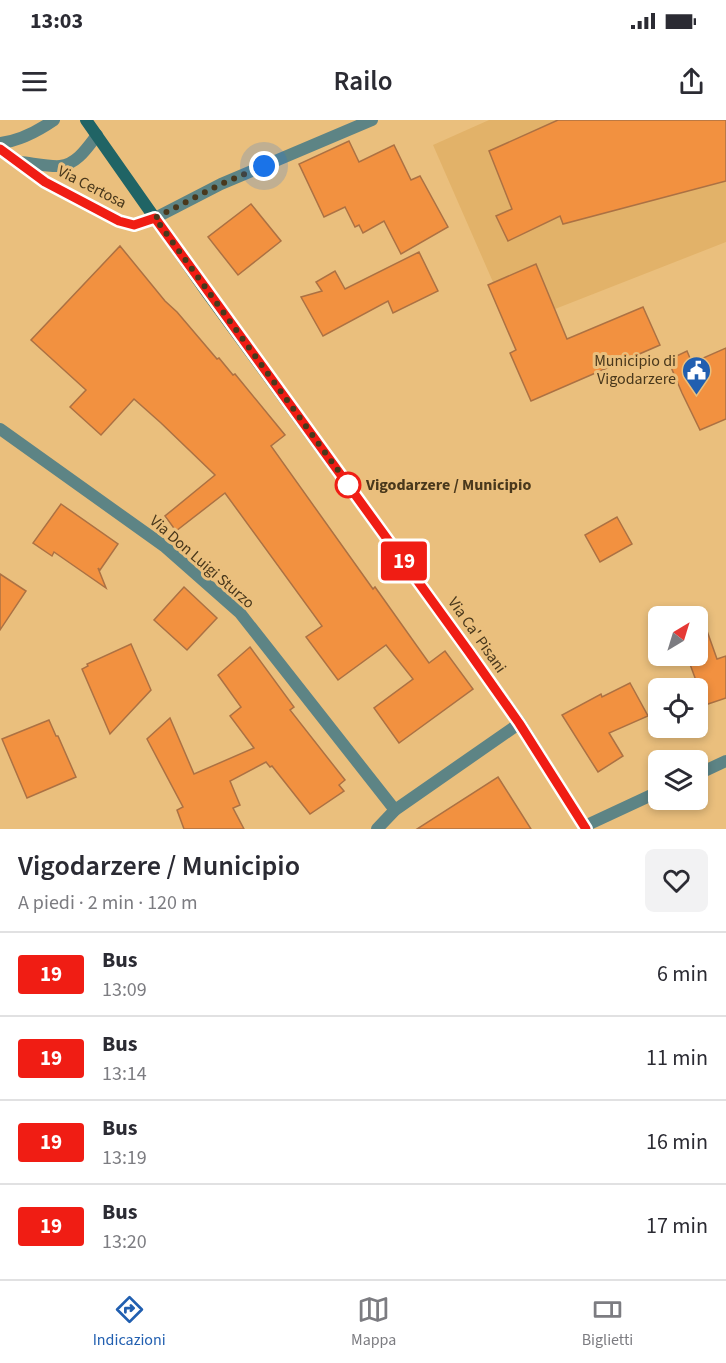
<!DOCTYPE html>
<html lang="it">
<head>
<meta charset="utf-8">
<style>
	body { margin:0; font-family:"Source Sans 3",sans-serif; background:#f2f2f3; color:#2b2b33; height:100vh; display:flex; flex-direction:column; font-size:22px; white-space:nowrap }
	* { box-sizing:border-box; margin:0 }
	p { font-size:20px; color:#7c7c81 }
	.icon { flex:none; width:33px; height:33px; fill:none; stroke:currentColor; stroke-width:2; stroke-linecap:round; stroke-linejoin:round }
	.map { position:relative; height:709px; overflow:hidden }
	.panel { display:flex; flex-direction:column; background:#fff; flex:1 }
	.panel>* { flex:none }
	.badge { padding:0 12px; border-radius:4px; font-size:21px; line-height:39px }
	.needle { width:39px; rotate:38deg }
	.buttons { position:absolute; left:648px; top:486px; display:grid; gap:12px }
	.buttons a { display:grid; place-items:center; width:60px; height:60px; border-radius:9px; background:#fff; box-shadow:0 3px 9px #0003; font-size:30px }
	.you { position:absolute; width:30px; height:30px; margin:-15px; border:4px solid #fff; border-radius:50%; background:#1a73e8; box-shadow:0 0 0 9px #1a73e833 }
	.map>.badge { position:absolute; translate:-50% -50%; box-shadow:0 0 0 3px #fff }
	.round { display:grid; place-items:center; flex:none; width:63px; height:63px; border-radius:9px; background:#f2f2f3 }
	.summary { display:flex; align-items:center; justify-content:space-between; height:102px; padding:0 18px }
	h1 { font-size:28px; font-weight:600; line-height:45px }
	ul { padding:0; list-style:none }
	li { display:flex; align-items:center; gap:18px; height:84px; padding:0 18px; border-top:2px solid #e1e1e2 }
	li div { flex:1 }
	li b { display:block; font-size:22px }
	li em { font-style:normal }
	li .badge { min-width:66px; font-weight:700; text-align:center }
	.status { display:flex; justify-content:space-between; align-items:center; height:42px; padding:0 30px; background:#fff; direction:ltr }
	.status svg { height:16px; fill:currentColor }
	header { display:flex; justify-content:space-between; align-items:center; height:78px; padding:0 18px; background:#fff; font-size:27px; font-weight:600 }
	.dock { display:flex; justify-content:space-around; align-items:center; height:84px; border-top:2px solid #e1e1e2; background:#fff; font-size:16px; color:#7c7c81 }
	.dock a { display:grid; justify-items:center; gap:3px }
	.dock .selected { color:#215fb0 }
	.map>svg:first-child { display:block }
	.built { fill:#e2b269 }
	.building { fill:#f29140; stroke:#ac7143; stroke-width:1.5 }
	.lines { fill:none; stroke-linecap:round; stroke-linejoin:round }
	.minor { stroke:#5d8485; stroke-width:12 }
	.tertiary { stroke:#5d8485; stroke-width:12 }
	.secondary { stroke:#206465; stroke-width:12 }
	.line-casing { stroke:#fff; stroke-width:14 }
	.line { stroke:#f01d14; stroke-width:9 }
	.walk { stroke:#49381c; stroke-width:6; stroke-dasharray:0 10.8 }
	.stop-dot { fill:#fff; stroke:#f01d14; stroke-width:3 }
	.labels { text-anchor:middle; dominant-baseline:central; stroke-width:6; stroke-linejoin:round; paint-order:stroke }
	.street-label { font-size:16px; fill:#49381c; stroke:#eabf7d }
	.poi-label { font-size:16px; fill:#49381c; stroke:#eabf7d; text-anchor:end }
	.stop-label { font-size:16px; font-weight:bold; fill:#49381c; stroke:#eabf7d; text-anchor:start }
</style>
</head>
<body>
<div class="status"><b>13:03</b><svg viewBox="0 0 49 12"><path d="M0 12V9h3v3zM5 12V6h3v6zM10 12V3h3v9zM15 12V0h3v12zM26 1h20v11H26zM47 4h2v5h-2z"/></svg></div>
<header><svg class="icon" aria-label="menu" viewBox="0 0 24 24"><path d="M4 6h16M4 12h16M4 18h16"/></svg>Railo<svg class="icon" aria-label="share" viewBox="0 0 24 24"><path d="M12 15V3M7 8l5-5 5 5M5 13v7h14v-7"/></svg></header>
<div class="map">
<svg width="726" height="709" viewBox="0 0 726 709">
	<rect width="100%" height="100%" fill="#eabf7d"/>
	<polygon class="built" points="489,0 726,0 726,122 555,189 507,210 488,165 493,162 433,25"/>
	<g class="building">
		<polygon points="558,0 726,0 726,61 563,104 560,96 508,121 496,96 512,89 489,31"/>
		<polygon points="349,21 359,42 394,25 411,60 420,56 448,107 401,134 384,101 363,113 359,105 355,107 345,87 324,97 299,44"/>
		<polygon points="251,84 281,121 238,155 208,117"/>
		<polygon points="120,126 165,181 177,192 217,239 219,238 233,255 235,254 285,315 271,326 373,469 375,467 429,543 445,531 473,569 399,623 374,588 413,559 386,525 338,560 306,517 322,506 225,373 176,411 165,396 215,355 161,303 134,279 101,315 70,287 86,270 31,220"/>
		<polygon points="419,132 438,171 393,193 388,181 323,216 301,177 322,171 316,162 335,151 345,169"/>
		<polygon points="536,144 567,219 643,187 660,225 531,281 510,233 516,230 488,165"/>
		<polygon points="726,228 726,299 700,310 682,273 668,240 687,231 692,243"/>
		<polygon points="61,384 118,424 100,450 98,448 106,468 54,432 52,436 33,423"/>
		<polygon points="617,397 632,424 600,442 585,415"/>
		<polygon points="0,454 26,471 0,510"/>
		<polygon points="184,467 217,498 187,530 154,500"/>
		<polygon points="698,494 701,494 717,539 726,536 726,578 705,585 687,536 698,536"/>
		<polygon points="131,524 151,570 110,614 82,549 88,546 87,544"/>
		<polygon points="250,527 294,587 290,590 345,660 339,665 344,671 310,694 272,646 270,647 266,642 230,661 240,685 233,688 244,709 184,709 177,690 183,687 147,619 170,598 194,654 254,628 230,596 241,587 218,555"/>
		<polygon points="630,563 648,596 609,613 623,636 598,652 562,595 601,574 602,577"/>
		<polygon points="49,600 56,616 58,616 76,657 27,678 2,619"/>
		<polygon points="498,657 531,709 417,709"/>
	</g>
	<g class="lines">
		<g class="minor">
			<path d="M 0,23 C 19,21 38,11 54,0"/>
			<polyline points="0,29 45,62 119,101 134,105 155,98"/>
			<path d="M 20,42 C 31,43 50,47 60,46 C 77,44 87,28 97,15"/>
			<polyline points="0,309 164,426 240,493 395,690"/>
			<polyline points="698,654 726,641"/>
			<polyline points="585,706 658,672"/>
			<polyline points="377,709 395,690 520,603"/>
		</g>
		<polyline class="tertiary" points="155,98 221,64 372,0"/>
		<polyline class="secondary" points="86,0 206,171 469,532 520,603 586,709"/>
	</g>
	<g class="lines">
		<defs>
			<polyline id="line" points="0,29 45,62 119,101 134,105 155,98 469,532 519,603 586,709"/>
		</defs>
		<use href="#line" class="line-casing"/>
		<use href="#line" class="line"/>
		<polyline class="walk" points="264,46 221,64 155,98 353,371 348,365"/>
	</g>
	<defs>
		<symbol id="civic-pin" viewBox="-11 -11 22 30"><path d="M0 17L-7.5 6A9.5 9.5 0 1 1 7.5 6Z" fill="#215fb0" stroke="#eabf7d"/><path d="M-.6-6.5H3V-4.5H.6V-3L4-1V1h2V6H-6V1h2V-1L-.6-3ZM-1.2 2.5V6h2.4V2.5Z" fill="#fff"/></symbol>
	</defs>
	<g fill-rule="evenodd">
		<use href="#civic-pin" x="680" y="234" width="33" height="45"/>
	</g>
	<circle class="stop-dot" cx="348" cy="365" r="12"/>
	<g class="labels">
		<g class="street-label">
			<text transform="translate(92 67) rotate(27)">Via Certosa</text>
			<text transform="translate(202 442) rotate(41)">Via Don Luigi Sturzo</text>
			<text transform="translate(477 515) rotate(55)">Via Ca' Pisani</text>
		</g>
		<g class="poi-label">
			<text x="676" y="241">Municipio di<tspan x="676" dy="18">Vigodarzere</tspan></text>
		</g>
		<g class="stop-label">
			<text x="366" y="365">Vigodarzere / Municipio</text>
		</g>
	</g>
</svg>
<div class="buttons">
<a><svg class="needle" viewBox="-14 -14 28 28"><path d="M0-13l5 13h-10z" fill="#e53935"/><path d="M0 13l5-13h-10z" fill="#7c7c81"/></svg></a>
<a><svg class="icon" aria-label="locate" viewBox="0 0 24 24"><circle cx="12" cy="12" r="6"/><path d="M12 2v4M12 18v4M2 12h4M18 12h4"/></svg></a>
<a><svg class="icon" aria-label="layers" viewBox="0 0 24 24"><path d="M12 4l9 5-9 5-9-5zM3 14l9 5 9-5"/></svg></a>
</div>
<div class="you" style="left:264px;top:46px"></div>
<b class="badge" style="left:404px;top:441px;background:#f01d14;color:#fff">19</b>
</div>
<section class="panel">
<div class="summary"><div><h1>Vigodarzere / Municipio</h1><p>A piedi · 2 min · 120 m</p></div><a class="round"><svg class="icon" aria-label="heart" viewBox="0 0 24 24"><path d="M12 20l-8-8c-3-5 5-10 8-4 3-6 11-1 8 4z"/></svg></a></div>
<ul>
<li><span class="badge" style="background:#f01d14;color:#fff">19</span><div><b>Bus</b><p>13:09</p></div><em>6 min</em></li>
<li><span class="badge" style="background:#f01d14;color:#fff">19</span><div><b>Bus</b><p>13:14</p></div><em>11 min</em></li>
<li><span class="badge" style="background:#f01d14;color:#fff">19</span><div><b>Bus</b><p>13:19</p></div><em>16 min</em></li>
<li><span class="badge" style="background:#f01d14;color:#fff">19</span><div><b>Bus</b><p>13:20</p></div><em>17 min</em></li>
</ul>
</section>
<nav class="dock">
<a class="selected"><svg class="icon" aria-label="directions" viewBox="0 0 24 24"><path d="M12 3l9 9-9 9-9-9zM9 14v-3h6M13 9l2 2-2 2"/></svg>Indicazioni</a>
<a><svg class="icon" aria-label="map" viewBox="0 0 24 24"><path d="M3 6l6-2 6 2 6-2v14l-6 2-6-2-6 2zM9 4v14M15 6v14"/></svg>Mappa</a>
<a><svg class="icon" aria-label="tickets" viewBox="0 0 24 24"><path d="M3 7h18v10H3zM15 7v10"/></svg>Biglietti</a>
</nav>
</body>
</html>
